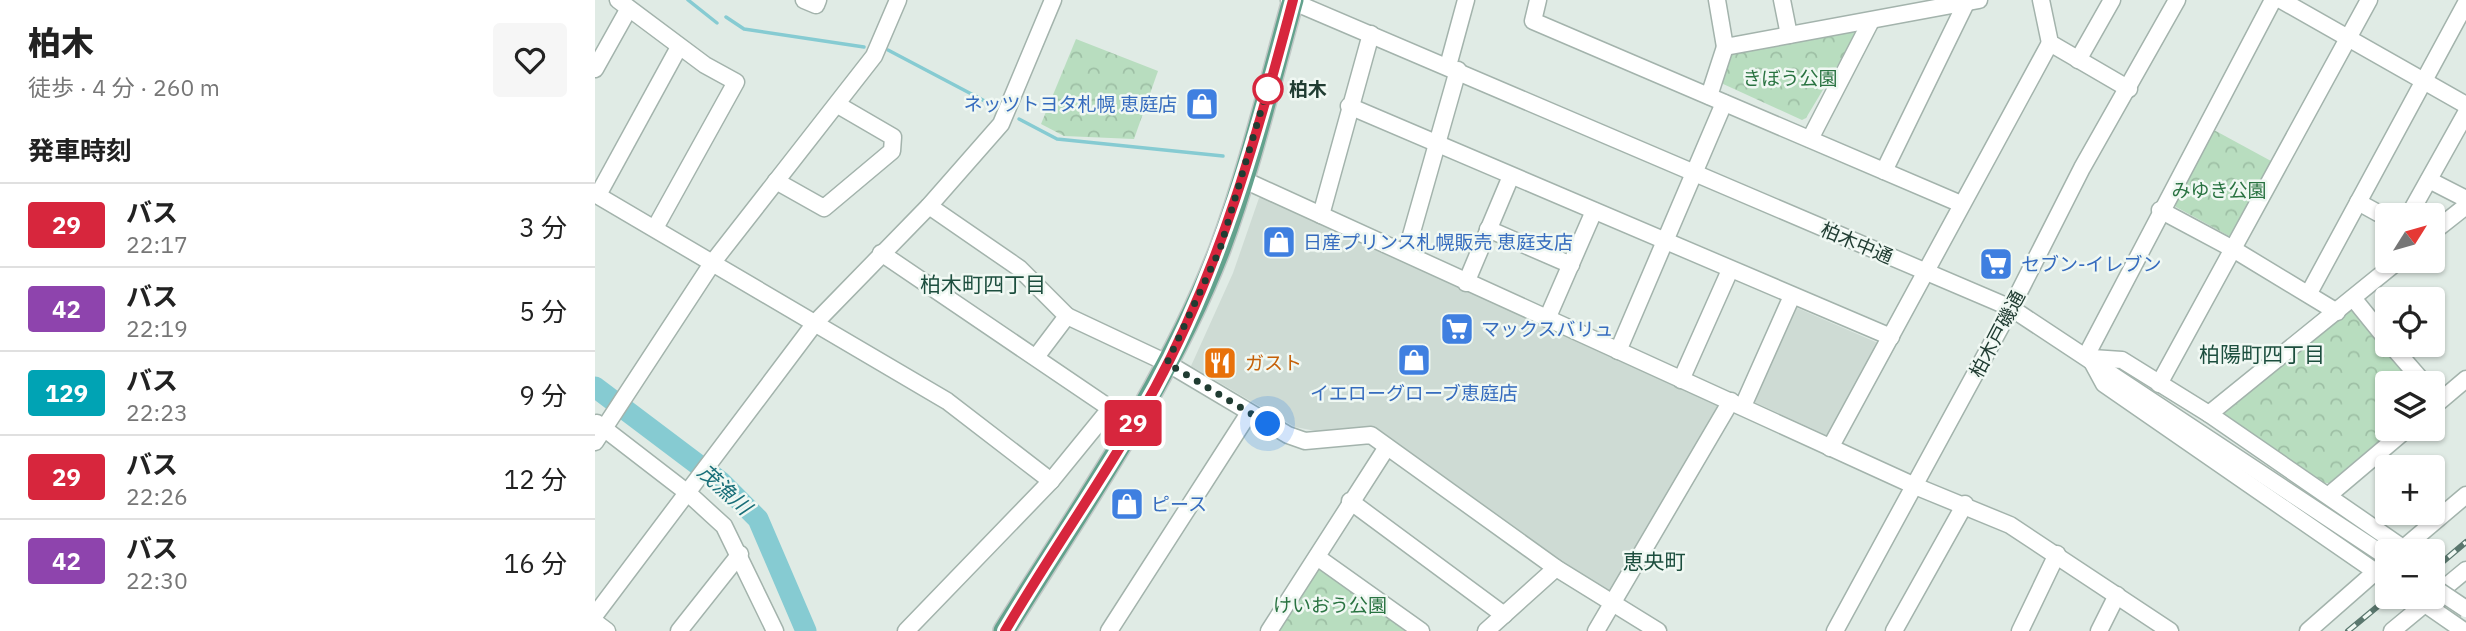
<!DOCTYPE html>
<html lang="ja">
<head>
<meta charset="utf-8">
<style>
	body { margin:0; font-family:"IBM Plex Sans","Noto Sans JP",sans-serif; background:#f6f6f6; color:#222; height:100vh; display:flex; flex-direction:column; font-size:26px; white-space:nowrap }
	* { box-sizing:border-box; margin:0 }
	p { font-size:23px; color:#767676 }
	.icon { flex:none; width:38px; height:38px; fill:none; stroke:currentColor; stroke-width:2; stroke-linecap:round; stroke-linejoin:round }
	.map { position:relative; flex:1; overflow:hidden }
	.sheet { display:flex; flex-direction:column; background:#fff; width:595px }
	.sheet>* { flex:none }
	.badge { padding:0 14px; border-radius:5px; font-size:24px; line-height:46px }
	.needle { width:46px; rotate:53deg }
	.buttons { position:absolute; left:1780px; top:203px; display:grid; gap:14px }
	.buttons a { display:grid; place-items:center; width:70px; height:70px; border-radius:7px; background:#fff; box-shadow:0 2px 5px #0004; font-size:35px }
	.you { position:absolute; width:35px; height:35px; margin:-18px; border:5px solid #fff; border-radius:50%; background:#1a73e8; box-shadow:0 0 0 10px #1a73e833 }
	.map>.badge { position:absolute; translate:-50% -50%; box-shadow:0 0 0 4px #fff }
	h2 { padding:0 28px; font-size:26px; line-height:63px }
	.round { display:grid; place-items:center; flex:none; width:74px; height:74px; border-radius:7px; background:#f6f6f6 }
	.summary { display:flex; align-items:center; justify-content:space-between; height:119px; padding:0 28px }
	h1 { font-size:33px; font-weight:800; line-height:52px }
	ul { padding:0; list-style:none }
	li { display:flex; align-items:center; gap:21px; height:84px; padding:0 28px; border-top:2px solid #e0e0e0 }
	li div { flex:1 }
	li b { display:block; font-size:26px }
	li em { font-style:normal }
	li .badge { min-width:77px; font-weight:700; text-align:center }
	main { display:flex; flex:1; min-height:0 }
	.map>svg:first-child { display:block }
	.built { fill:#cedbd4 }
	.forest { fill:url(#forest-crowns) }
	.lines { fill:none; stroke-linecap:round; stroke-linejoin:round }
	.stream { stroke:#86cbd2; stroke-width:3.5 }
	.river { stroke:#86cbd2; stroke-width:21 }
	.minor-casing { stroke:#a3b3ac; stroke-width:19 }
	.major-casing { stroke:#c1c8c6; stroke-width:24 }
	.minor { stroke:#fff; stroke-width:16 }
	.major { stroke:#63a28d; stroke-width:21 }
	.rail-casing { stroke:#5a776e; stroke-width:6 }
	.rail { stroke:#f0f8f3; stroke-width:3.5; stroke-dasharray:10; stroke-linecap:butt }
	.minor-bridge-casing { stroke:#a3b3ac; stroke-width:19; stroke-linecap:butt }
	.minor-bridge { stroke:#fff; stroke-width:16 }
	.line-casing { stroke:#fff; stroke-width:16 }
	.line { stroke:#d7263d; stroke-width:10 }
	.walk { stroke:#203c32; stroke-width:7; stroke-dasharray:0 12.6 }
	.stop-dot { fill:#fff; stroke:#d7263d; stroke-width:3.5 }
	.labels { text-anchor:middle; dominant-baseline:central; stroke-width:5; stroke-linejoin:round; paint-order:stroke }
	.park-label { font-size:19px; fill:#297341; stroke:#f0f8f3 }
	.stop-label { font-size:19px; font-weight:bold; fill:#203c32; stroke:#f0f8f3; text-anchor:start }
	.shop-label { font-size:19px; fill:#366cbe; stroke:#f0f8f3; text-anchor:start }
	.street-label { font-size:19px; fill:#203c32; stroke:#f0f8f3 }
	.food-label { font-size:19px; fill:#c56008; stroke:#f0f8f3; text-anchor:start }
	.neighbourhood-label { font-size:21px; fill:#1c4e3e; stroke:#f0f8f3 }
	.water-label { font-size:21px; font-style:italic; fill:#196f79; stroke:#f0f8f3 }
</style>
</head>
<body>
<main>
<section class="sheet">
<div class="summary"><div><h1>柏木</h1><p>徒歩 · 4 分 · 260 m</p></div><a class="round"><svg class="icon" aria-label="heart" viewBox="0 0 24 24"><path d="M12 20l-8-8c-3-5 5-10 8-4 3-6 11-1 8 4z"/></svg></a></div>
<h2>発車時刻</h2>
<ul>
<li><span class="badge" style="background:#d7263d;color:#fff">29</span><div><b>バス</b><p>22:17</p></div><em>3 分</em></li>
<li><span class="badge" style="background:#8e44ad;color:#fff">42</span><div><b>バス</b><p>22:19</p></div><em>5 分</em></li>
<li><span class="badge" style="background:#00a3b4;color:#fff">129</span><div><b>バス</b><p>22:23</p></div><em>9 分</em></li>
<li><span class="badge" style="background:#d7263d;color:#fff">29</span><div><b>バス</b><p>22:26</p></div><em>12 分</em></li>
<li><span class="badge" style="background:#8e44ad;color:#fff">42</span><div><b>バス</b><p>22:30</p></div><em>16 分</em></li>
</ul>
</section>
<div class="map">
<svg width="1871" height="631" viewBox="0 0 1871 631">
	<defs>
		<pattern id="forest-crowns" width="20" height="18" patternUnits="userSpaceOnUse" patternTransform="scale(1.75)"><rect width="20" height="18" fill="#b8ddbf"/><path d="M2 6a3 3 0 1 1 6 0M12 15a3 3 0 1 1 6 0" fill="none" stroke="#9ebfa5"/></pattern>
	</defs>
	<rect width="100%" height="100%" fill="#e0ebe5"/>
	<g class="built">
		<polygon points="669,196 1125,403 1012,597 781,429 721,431 700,427 596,366 638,273 664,198"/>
		<polygon points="1200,307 1283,343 1236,437 1159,402"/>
	</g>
	<g class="forest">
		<polygon points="1259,29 1262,33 1211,118 1207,120 1126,83 1136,54"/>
		<polygon points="481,39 563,71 539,139 469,136 446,124"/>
		<polygon points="1619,130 1676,161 1638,235 1634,236 1581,207 1579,203"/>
		<polygon points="1756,307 1819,383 1792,383 1792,429 1798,429 1734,483 1730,483 1630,416 1630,413"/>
		<polygon points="726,566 815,631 683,631"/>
	</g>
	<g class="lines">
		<g class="stream">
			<polyline points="93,0 122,23"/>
			<polyline points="131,17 149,29 269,47"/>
			<polyline points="293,50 403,108"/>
			<polyline points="424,119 462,139 628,156"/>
		</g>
		<polyline class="river" points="0,387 126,482 163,519 211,631"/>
		<defs>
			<g id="minor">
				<polyline points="23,0 110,65 141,82 60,228"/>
				<polyline points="209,0 221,5 223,0"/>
				<polyline points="694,0 1416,308 1792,557"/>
				<polyline points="943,0 938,21 1366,204"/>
				<polyline points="1122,0 1130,47 1384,0"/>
				<polyline points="1187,0 1194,35"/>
				<polyline points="1446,0 1455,43 1534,89"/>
				<polyline points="1686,0 1871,105"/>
				<polyline points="1483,60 1517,0"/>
				<polyline points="853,66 871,0"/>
				<polyline points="0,69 33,10"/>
				<polyline points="1114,96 1130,47"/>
				<polyline points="754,106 1296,337"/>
				<polyline points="1215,139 1276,21"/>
				<polyline points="1289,171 1371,3"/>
				<polyline points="647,179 1320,486 1415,525 1575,631"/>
				<polyline points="1834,180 1871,199"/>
				<polyline points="181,181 229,208 297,151 298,137 243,105"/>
				<polyline points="0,194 352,401 456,481"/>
				<polyline points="3,195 84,47"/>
				<polyline points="1763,202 1792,218"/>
				<polyline points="334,206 424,268 472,316 441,357"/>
				<polyline points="1565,210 1638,249 1742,312"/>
				<polyline points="726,215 776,34"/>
				<polyline points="1814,215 1871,113"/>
				<polyline points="893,229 976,265"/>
				<polyline points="1838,232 1871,206"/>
				<polyline points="286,253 519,411"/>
				<polyline points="811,253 863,70"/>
				<polyline points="871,283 916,176"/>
				<polyline points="1714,293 1871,3"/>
				<polyline points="1758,298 1792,340"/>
				<polyline points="472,316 572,363 693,435 710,441 776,435 961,568 1063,631"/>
				<polyline points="952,319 999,211"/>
				<polyline points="1796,345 1829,383"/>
				<polyline points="1023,351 1129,103"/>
				<polyline points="1491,356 1678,0"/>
				<polyline points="1497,358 1527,360 1614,414 1808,548"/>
				<polyline points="1496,360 1509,384 1781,572"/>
				<polyline points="1086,380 1135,270"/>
				<polyline points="1564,384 1774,0"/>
				<polyline points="1148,406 1197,296"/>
				<polyline points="1838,407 1871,379"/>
				<polyline points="1614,414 1803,261"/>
				<polyline points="2,423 94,494 129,526 180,631"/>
				<polyline points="0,442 118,262 279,56 303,0"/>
				<polyline points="1235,448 1455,43"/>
				<polyline points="1734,495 1812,429"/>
				<polyline points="755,501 909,615"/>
				<polyline points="1805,551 1871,495"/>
				<polyline points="722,557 826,631"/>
				<polyline points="1830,604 1869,631"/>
				<polyline points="0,615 220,323 334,206 406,124 458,0"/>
				<polyline points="0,622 12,631"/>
				<polyline points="84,631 145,554"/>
				<polyline points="311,631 456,481 509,416 528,409 545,412"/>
				<polyline points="514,631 654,413"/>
				<polyline points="674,631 792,447"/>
				<polyline points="891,631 961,568"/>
				<polyline points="1001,631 1136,401"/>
				<polyline points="1240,631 1416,308 1487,168 1582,0"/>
				<polyline points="1299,631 1370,504"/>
				<polyline points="1425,631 1462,554"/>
				<polyline points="1504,631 1522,595"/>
				<polyline points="1713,631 1787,566"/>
				<polyline points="1797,631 1871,570"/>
			</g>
			<path id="major" d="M 409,631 C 486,507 572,386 625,249 C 655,168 675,83 698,0"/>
		</defs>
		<use href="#minor" class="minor-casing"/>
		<use href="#major" class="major-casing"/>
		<use href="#minor" class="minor"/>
		<use href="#major" class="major"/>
		<defs>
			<g id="rail">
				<polyline points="1838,570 1871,542"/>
				<polyline points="1753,631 1794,597"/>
			</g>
		</defs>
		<use href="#rail" class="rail-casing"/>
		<use href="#rail" class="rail"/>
		<defs>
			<polyline id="minor-bridge" points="1838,587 1871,609"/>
		</defs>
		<use href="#minor-bridge" class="minor-bridge-casing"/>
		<use href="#minor-bridge" class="minor-bridge"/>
	</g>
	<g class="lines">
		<defs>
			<path id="line" d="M 410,631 C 458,549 514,471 560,388 C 626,266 663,133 698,0"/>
		</defs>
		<use href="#line" class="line-casing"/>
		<use href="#line" class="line"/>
		<polyline class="walk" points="673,89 676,77 625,249 572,363 673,424"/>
	</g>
	<defs>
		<symbol id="shop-square" viewBox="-11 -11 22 22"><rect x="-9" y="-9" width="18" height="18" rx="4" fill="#3f7fe0" stroke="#f0f8f3"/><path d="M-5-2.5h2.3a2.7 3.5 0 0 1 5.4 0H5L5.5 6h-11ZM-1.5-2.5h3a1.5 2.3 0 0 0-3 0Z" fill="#fff"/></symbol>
		<symbol id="supermarket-square" viewBox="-11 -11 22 22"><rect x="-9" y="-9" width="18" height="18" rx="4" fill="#3f7fe0" stroke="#f0f8f3"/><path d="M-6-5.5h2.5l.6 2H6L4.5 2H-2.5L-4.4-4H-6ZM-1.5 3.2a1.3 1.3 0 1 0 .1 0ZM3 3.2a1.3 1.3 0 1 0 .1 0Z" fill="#fff"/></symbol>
		<symbol id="restaurant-square" viewBox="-11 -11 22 22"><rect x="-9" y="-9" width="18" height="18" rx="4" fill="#e8710a" stroke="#f0f8f3"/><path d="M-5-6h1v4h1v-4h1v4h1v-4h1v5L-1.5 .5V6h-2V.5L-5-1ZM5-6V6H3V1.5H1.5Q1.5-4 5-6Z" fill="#fff"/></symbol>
	</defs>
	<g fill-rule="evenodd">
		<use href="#shop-square" x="588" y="85" width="38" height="38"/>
		<use href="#shop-square" x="665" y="223" width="38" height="38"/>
		<use href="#supermarket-square" x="1382" y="245" width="38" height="38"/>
		<use href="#supermarket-square" x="843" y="310" width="38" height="38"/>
		<use href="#shop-square" x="800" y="341" width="38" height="38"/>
		<use href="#restaurant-square" x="606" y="344" width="38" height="38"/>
		<use href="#shop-square" x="513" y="485" width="38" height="38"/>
	</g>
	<circle class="stop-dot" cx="673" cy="89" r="14"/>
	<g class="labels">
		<g class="park-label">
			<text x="1195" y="78">きぼう公園</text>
			<text x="1624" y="190">みゆき公園</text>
			<text x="735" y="605">けいおう公園</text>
		</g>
		<g class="stop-label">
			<text x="694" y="89">柏木</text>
		</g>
		<g class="shop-label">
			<text x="582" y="104" text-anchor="end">ネッツトヨタ札幌 恵庭店</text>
			<text x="708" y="242">日産プリンス札幌販売 恵庭支店</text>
			<text x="1426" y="264">セブン-イレブン</text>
			<text x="886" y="329">マックスバリュ</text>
			<text x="819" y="393" text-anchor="middle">イエローグローブ恵庭店</text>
			<text x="556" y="504">ピース</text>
		</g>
		<g class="street-label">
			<text transform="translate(1262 243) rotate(23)">柏木中通</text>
			<text transform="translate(1402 334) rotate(-62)">柏木戸磯通</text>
		</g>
		<g class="food-label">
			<text x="650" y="363">ガスト</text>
		</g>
		<g class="neighbourhood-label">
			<text x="388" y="284">柏木町四丁目</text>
			<text x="1667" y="354">柏陽町四丁目</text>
			<text x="1059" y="561">恵央町</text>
		</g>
		<g class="water-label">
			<text transform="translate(130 489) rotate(42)">茂漁川</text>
		</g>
	</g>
</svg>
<div class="buttons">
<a><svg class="needle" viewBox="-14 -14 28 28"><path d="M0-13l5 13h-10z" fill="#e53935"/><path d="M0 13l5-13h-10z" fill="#767676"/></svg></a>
<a><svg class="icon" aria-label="locate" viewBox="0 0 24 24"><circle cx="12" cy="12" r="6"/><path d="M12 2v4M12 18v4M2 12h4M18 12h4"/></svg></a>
<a><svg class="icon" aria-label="layers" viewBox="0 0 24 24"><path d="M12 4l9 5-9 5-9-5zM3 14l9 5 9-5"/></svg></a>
<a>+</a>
<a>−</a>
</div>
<div class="you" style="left:673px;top:424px"></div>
<b class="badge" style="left:538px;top:423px;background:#d7263d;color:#fff">29</b>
</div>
</main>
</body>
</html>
